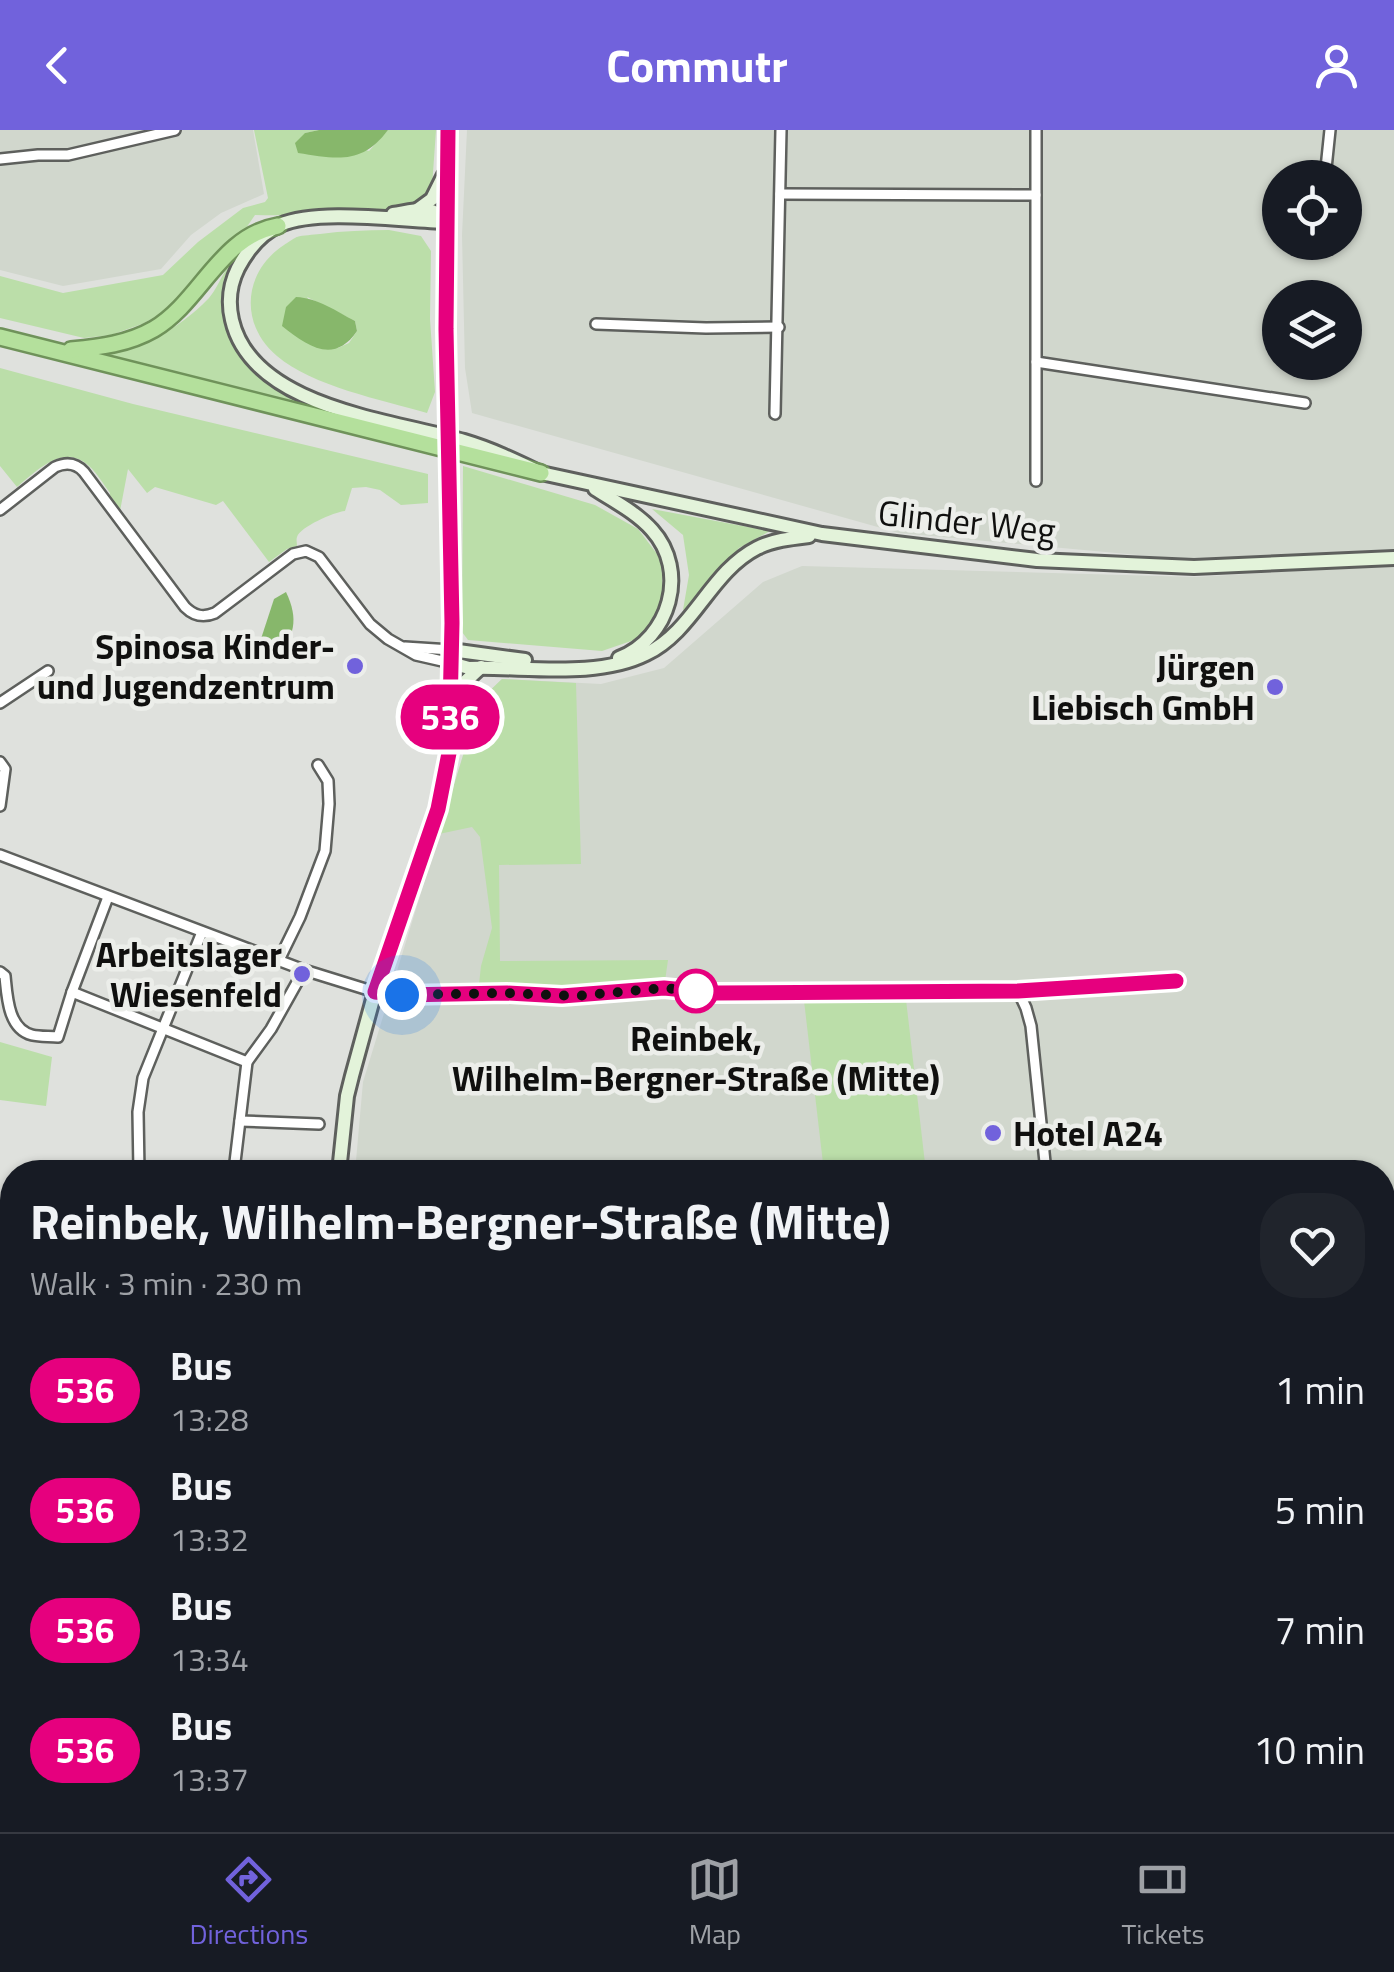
<!DOCTYPE html>
<html lang="en">
<head>
<meta charset="utf-8">
<style>
	body { margin:0; font-family:"Titillium Web",sans-serif; background:#20242c; color:#f1f3f6; height:100vh; display:flex; flex-direction:column; font-size:38px; white-space:nowrap }
	* { box-sizing:border-box; margin:0 }
	p { font-size:32px; color:#9ea1a6 }
	.icon { flex:none; width:55px; height:55px; fill:none; stroke:currentColor; stroke-width:2; stroke-linecap:round; stroke-linejoin:round }
	.map { position:relative; flex:1; overflow:hidden }
	.side { position:absolute; left:0px; top:1030px; width:1395px; height:672px; display:flex; flex-direction:column; background:#171b24; border-radius:40px 40px 0 0; box-shadow:0 2px 8px #0004 }
	.side>* { flex:none }
	.badge { padding:0 20px; border-radius:32px; font-size:35px; line-height:65px }
	.controls { position:absolute; left:1262px; top:30px; display:grid; gap:20px }
	.controls a { display:grid; place-items:center; width:100px; height:100px; border-radius:50%; background:#171b24; box-shadow:0 2px 8px #0004; font-size:50px }
	.you { position:absolute; width:50px; height:50px; margin:-25px; border:8px solid #fff; border-radius:50%; background:#1a73e8; box-shadow:0 0 0 15px #1a73e833 }
	.map>.badge { position:absolute; translate:-50% -50%; box-shadow:0 0 0 5px #fff }
	.round { display:grid; place-items:center; flex:none; width:105px; height:105px; border-radius:40px; background:#20242c }
	.overview { display:flex; align-items:center; justify-content:space-between; height:170px; padding:0 30px }
	h1 { font-size:48px; font-weight:700; line-height:75px }
	ul { padding:0; list-style:none }
	li { display:flex; align-items:center; gap:30px; height:120px; padding:0 30px }
	li div { flex:1 }
	li b { display:block; font-size:38px }
	li em { font-style:normal }
	li .badge { min-width:110px; font-weight:700; text-align:center }
	header { display:flex; justify-content:space-between; align-items:center; height:130px; padding:0 30px; background:#7162dc; color:#fff; font-size:45px; font-weight:700 }
	.menu { display:flex; justify-content:space-around; align-items:center; height:140px; border-top:2px solid #363941; background:#171b24; font-size:28px; color:#9ea1a6 }
	.menu a { display:grid; justify-items:center; gap:5px }
	.menu .current { color:#7162dc }
	.map>svg:first-child { display:block }
	.built { fill:#d1d7cd; fill-rule:evenodd }
	.green { fill:#bbdea9; fill-rule:evenodd }
	.water { fill:#87b76b }
	.lines { fill:none; stroke-linecap:round; stroke-linejoin:round }
	.minor-casing { stroke:#5e605d; stroke-width:14 }
	.secondary-casing { stroke:#5e605d; stroke-width:18 }
	.trunk-casing { stroke:#6f925a; stroke-width:20 }
	.minor { stroke:#fff; stroke-width:9 }
	.secondary { stroke:#e3f3da; stroke-width:12 }
	.trunk { stroke:#b4e09c; stroke-width:15 }
	.rail { stroke:#262625; stroke-width:2.5; stroke-dasharray:12 12; stroke-linecap:butt }
	.secondary-bridge-casing { stroke:#5e605d; stroke-width:18; stroke-linecap:butt }
	.secondary-bridge { stroke:#e3f3da; stroke-width:12 }
	.line-casing { stroke:#fff; stroke-width:22 }
	.line { stroke:#e6007e; stroke-width:15 }
	.walk { stroke:#10100f; stroke-width:10; stroke-dasharray:0 18 }
	.poi-dot { fill:#7162dc; stroke:#eceeea; stroke-width:4 }
	.stop-dot { fill:#fff; stroke:#e6007e; stroke-width:5 }
	.labels { text-anchor:middle; dominant-baseline:central; stroke-width:9; stroke-linejoin:round; paint-order:stroke }
	.street-label { font-size:35px; fill:#10100f; stroke:#eceeea }
	.poi-label { font-size:35px; font-weight:bold; fill:#10100f; stroke:#eceeea; text-anchor:end }
	.stop-label { font-size:35px; font-weight:bold; fill:#10100f; stroke:#eceeea }
</style>
</head>
<body>
<header><svg class="icon" aria-label="back" viewBox="0 0 24 24"><path d="M15 5l-7 7 7 7"/></svg>Commutr<svg class="icon" aria-label="person" viewBox="0 0 24 24"><circle cx="12" cy="8" r="4"/><path d="M4 21q1-7 8-7t8 7"/></svg></header>
<div class="map">
<svg width="1394" height="1702" viewBox="0 0 1394 1702">
	<rect width="100%" height="100%" fill="#dfe1dd"/>
	<g class="built">
		<polygon points="0,0 253,0 264,64 221,83 191,105 161,139 63,156 0,140"/>
		<path d="M 467,0 L 1394,0 L 1394,424 L 1203,431 L 899,403 L 472,283 L 465,238 L 462,105 ZM 1280,48 L 1345,48 L 1345,112 L 1280,112 ZM 1280,168 L 1345,168 L 1345,232 L 1280,232 Z"/>
		<polygon points="1394,435 1394,1150 1383,1151 1382,1042 355,1042 363,952 480,570 502,549 601,554 664,538 763,452 802,436 1196,447"/>
		<polygon points="1394,1365 1394,1465 1383,1466 1383,1366"/>
	</g>
	<g class="green">
		<path d="M 254,0 L 319,0 L 305,3 L 369,21 L 388,0 L 436,0 L 432,57 L 421,73 L 407,78 C 357,80 306,87 255,85 L 246,98 L 216,125 L 179,174 L 142,194 L 111,205 L 84,208 L 0,188 L 0,146 L 63,163 L 163,145 L 198,112 L 243,78 L 265,72 L 268,68 Z"/>
		<path d="M 389,100 L 421,106 L 431,121 L 430,189 L 435,262 L 427,283 C 382,270 312,256 277,226 C 239,194 243,142 284,115 C 284,115 296,107 297,107 C 303,105 313,105 320,104 C 343,101 366,100 389,100 ZM 307,167 L 355,191 L 357,201 L 349,213 L 338,218 Z"/>
		<path d="M 248,116 L 228,194 L 236,216 L 246,231 L 303,272 L 355,292 L 96,226 C 141,218 176,202 209,168 C 216,160 220,149 226,140 C 232,132 241,124 248,116 Z"/>
		<path d="M 0,238 L 133,274 L 428,344 L 428,373 L 401,375 L 380,360 L 366,357 L 352,358 L 345,381 C 334,382 300,397 297,407 C 296,410 297,413 297,416 L 287,419 L 269,432 L 223,371 L 216,375 L 155,357 L 147,363 L 128,339 L 120,381 L 109,367 L 110,363 C 104,355 97,343 89,336 C 63,313 38,340 17,357 L 0,336 Z"/>
		<polygon points="463,336 595,375 638,399 661,429 663,462 657,491 634,510 602,521 468,510 462,502"/>
		<polygon points="652,379 770,401 739,418 686,479 683,480 689,445 683,405"/>
		<polygon points="502,549 576,553 581,734 499,735 500,831 668,830 664,858 478,863 481,836 492,798 480,707 472,697 439,704 480,570"/>
		<polygon points="905,861 926,1042 824,1042 803,862"/>
		<polygon points="0,912 52,927 46,976 0,970"/>
		<polygon points="1394,1152 1394,1365 1383,1366 1383,1153"/>
		<polygon points="12,1163 12,1224 0,1228 0,1164"/>
		<polygon points="1394,1465 1394,1702 884,1702 890,1690 1382,1690 1383,1466"/>
	</g>
	<g class="water">
		<path d="M 319,0 L 388,0 C 362,35 337,29 298,23 L 295,13 L 305,3 Z"/>
		<path d="M 296,167 C 318,168 336,181 355,191 L 357,201 C 334,235 307,216 282,196 L 286,177 Z"/>
		<path d="M 286,462 C 299,489 295,508 274,529 L 258,518 L 274,469 Z"/>
	</g>
	<g class="lines">
		<defs>
			<g id="minor">
				<polyline points="0,29 38,25 68,25 175,0"/>
				<polyline points="1325,48 1330,0"/>
				<polyline points="780,64 1036,65"/>
				<polyline points="596,194 706,198 779,197"/>
				<polyline points="1036,232 1305,273"/>
				<polyline points="775,284 781,0"/>
				<polyline points="1036,351 1036,0"/>
				<path d="M 0,380 L 55,337 C 66,332 76,333 84,342 L 185,477 C 194,486 203,488 215,483 L 293,424 L 306,421 L 319,427 L 370,494 L 388,509 L 416,525 L 451,533"/>
				<polyline points="405,517 451,520"/>
				<polyline points="0,573 48,541"/>
				<polyline points="0,632 5,639 0,676"/>
				<polyline points="0,725 304,840 375,862 402,865 507,863 576,866 664,858 716,863 1018,861 1176,851"/>
				<polyline points="279,830 300,787 325,721 329,674 328,651 318,635"/>
				<path d="M 0,842 L 5,846 C 7,866 8,899 32,905 C 40,907 50,906 58,907 L 72,862 L 108,767"/>
				<polyline points="1018,861 1026,878 1031,896 1046,1042"/>
				<polyline points="72,862 247,932"/>
				<polyline points="240,991 319,994"/>
				<polyline points="139,1042 138,982 143,948 202,802"/>
				<polyline points="230,1042 235,1032 247,932 271,899 304,840"/>
				<polyline points="0,1326 12,1323"/>
				<polyline points="0,1456 12,1453"/>
			</g>
			<g id="secondary">
				<polyline points="448,0 446,199 448,290"/>
				<polyline points="417,80 432,69 444,45"/>
				<path d="M 393,84 C 413,81 433,73 446,92"/>
				<path d="M 446,92 C 402,91 319,78 280,95 C 261,103 247,121 238,138 C 230,154 228,173 232,190 C 252,278 393,290 464,311 C 491,319 516,331 541,343 L 822,404 L 1037,430 L 1194,437 L 1394,428"/>
				<path d="M 595,359 C 614,371 637,383 652,400 C 689,441 670,508 619,528"/>
				<polyline points="451,520 525,530"/>
				<path d="M 451,533 L 469,538 C 524,536 596,549 646,524 C 694,501 710,442 757,418 C 773,410 792,408 809,406"/>
				<polyline points="453,581 466,551 481,537"/>
				<polyline points="339,1042 347,966 352,946 375,862 438,679 447,639 451,550 450,339"/>
				<polyline points="0,1611 12,1609"/>
			</g>
			<g id="trunk">
				<polyline points="0,207 541,343"/>
				<path d="M 71,220 C 100,217 128,214 154,199 C 201,171 220,106 278,96"/>
			</g>
		</defs>
		<use href="#minor" class="minor-casing"/>
		<use href="#secondary" class="secondary-casing"/>
		<use href="#trunk" class="trunk-casing"/>
		<use href="#minor" class="minor"/>
		<use href="#secondary" class="secondary"/>
		<use href="#trunk" class="trunk"/>
		<g class="rail">
			<polyline points="1382,1416 1394,1413"/>
			<polyline points="0,1628 12,1626"/>
		</g>
		<defs>
			<polyline id="secondary-bridge" points="448,290 450,339"/>
		</defs>
		<use href="#secondary-bridge" class="secondary-bridge-casing"/>
		<use href="#secondary-bridge" class="secondary-bridge"/>
	</g>
	<g class="lines">
		<defs>
			<polyline id="line" points="448,0 446,199 452,493 449,623 438,679 375,862 402,865 507,863 562,866 664,858 716,863 1018,861 1176,851"/>
		</defs>
		<use href="#line" class="line-casing"/>
		<use href="#line" class="line"/>
		<polyline class="walk" points="402,865 507,863 576,866 664,858 696,861"/>
	</g>
	<g class="poi-dot">
		<circle cx="355" cy="536" r="10"/>
		<circle cx="1275" cy="557" r="10"/>
		<circle cx="302" cy="844" r="10"/>
		<circle cx="993" cy="1003" r="10"/>
	</g>
	<circle class="stop-dot" cx="696" cy="861" r="20"/>
	<g class="labels">
		<g class="street-label">
			<text transform="translate(967 391) rotate(6)">Glinder Weg</text>
		</g>
		<g class="poi-label">
			<text x="335" y="516">Spinosa Kinder-<tspan x="335" dy="40">und Jugendzentrum</tspan></text>
			<text x="1255" y="537">Jürgen<tspan x="1255" dy="40">Liebisch GmbH</tspan></text>
			<text x="282" y="824">Arbeitslager<tspan x="282" dy="40">Wiesenfeld</tspan></text>
			<text x="1013" y="1003" text-anchor="start">Hotel A24</text>
		</g>
		<g class="stop-label">
			<text x="696" y="908">Reinbek,<tspan x="696" dy="40">Wilhelm-Bergner-Straße (Mitte)</tspan></text>
		</g>
	</g>
</svg>
<div class="controls">
<a><svg class="icon" aria-label="locate" viewBox="0 0 24 24"><circle cx="12" cy="12" r="6"/><path d="M12 2v4M12 18v4M2 12h4M18 12h4"/></svg></a>
<a><svg class="icon" aria-label="layers" viewBox="0 0 24 24"><path d="M12 4l9 5-9 5-9-5zM3 14l9 5 9-5"/></svg></a>
</div>
<div class="you" style="left:402px;top:865px"></div>
<b class="badge" style="left:450px;top:587px;background:#e6007e;color:#fff">536</b>
<section class="side">
<div class="overview"><div><h1>Reinbek, Wilhelm-Bergner-Straße (Mitte)</h1><p>Walk · 3 min · 230 m</p></div><a class="round"><svg class="icon" aria-label="heart" viewBox="0 0 24 24"><path d="M12 20l-8-8c-3-5 5-10 8-4 3-6 11-1 8 4z"/></svg></a></div>
<ul>
<li><span class="badge" style="background:#e6007e;color:#fff">536</span><div><b>Bus</b><p>13:28</p></div><em>1 min</em></li>
<li><span class="badge" style="background:#e6007e;color:#fff">536</span><div><b>Bus</b><p>13:32</p></div><em>5 min</em></li>
<li><span class="badge" style="background:#e6007e;color:#fff">536</span><div><b>Bus</b><p>13:34</p></div><em>7 min</em></li>
<li><span class="badge" style="background:#e6007e;color:#fff">536</span><div><b>Bus</b><p>13:37</p></div><em>10 min</em></li>
</ul>
</section>
</div>
<nav class="menu">
<a class="current"><svg class="icon" aria-label="directions" viewBox="0 0 24 24"><path d="M12 3l9 9-9 9-9-9zM9 14v-3h6M13 9l2 2-2 2"/></svg>Directions</a>
<a><svg class="icon" aria-label="map" viewBox="0 0 24 24"><path d="M3 6l6-2 6 2 6-2v14l-6 2-6-2-6 2zM9 4v14M15 6v14"/></svg>Map</a>
<a><svg class="icon" aria-label="tickets" viewBox="0 0 24 24"><path d="M3 7h18v10H3zM15 7v10"/></svg>Tickets</a>
</nav>
</body>
</html>
